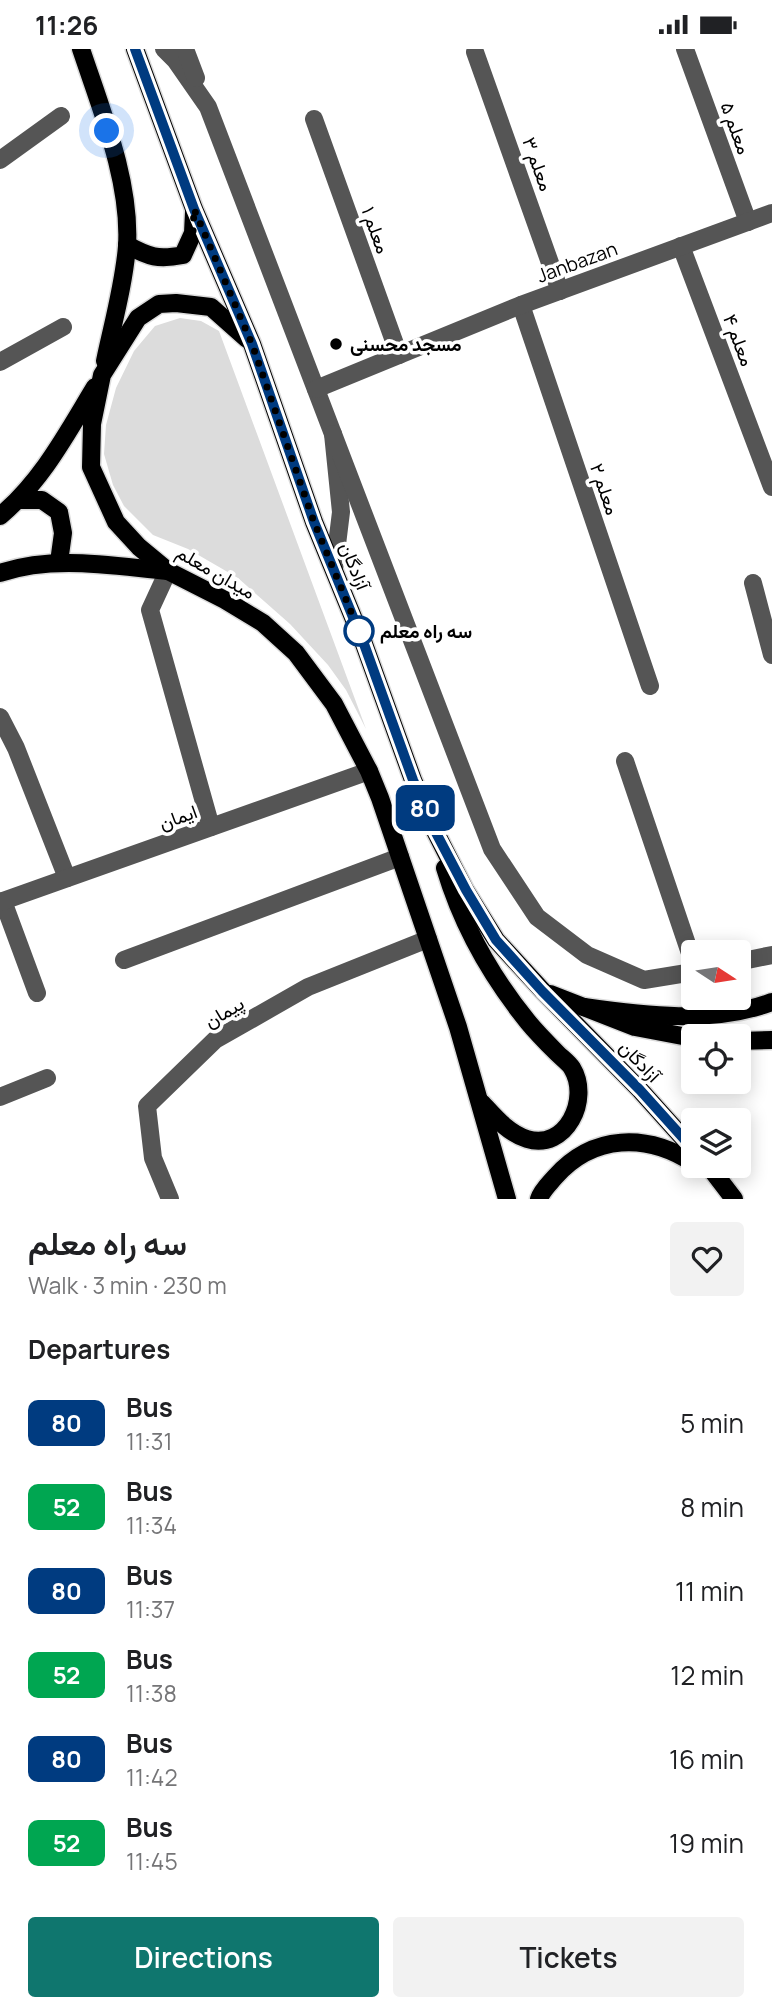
<!DOCTYPE html>
<html lang="en">
<head>
<meta charset="utf-8">
<style>
	body { margin:0; font-family:Manrope,Vazirmatn,sans-serif; background:#f2f2f2; color:#202124; height:100vh; display:flex; flex-direction:column; font-size:26px; white-space:nowrap }
	* { box-sizing:border-box; margin:0 }
	p { font-size:23px; color:#757577 }
	.icon { flex:none; width:38px; height:38px; fill:none; stroke:currentColor; stroke-width:2; stroke-linecap:round; stroke-linejoin:round }
	.map { position:relative; height:1150px; overflow:hidden }
	.side { display:flex; flex-direction:column; background:#fff; flex:1 }
	.side>* { flex:none }
	.badge { padding:0 14px; border-radius:10px; font-size:24px; line-height:46px }
	.needle { width:46px; rotate:102deg }
	.controls { position:absolute; left:681px; top:891px; display:grid; gap:14px }
	.controls a { display:grid; place-items:center; width:70px; height:70px; border-radius:7px; background:#fff; box-shadow:0 4px 18px #0003; font-size:35px }
	.you { position:absolute; width:35px; height:35px; margin:-18px; border:5px solid #fff; border-radius:50%; background:#1a73e8; box-shadow:0 0 0 10px #1a73e833 }
	.map>.badge { position:absolute; translate:-50% -50%; box-shadow:0 0 0 4px #fff }
	h2 { padding:0 28px; font-size:26px; line-height:63px }
	.round { display:grid; place-items:center; flex:none; width:74px; height:74px; border-radius:7px; background:#f2f2f2 }
	.summary { display:flex; align-items:center; justify-content:space-between; height:119px; padding:0 28px }
	h1 { font-size:33px; font-weight:600; line-height:52px }
	.cta { display:flex; gap:14px; margin-top:auto; padding:14px 28px }
	.cta a { flex:1; height:80px; border-radius:7px; background:#0f766e; color:#fff; font-size:28px; font-weight:600; line-height:80px; text-align:center }
	.cta a+a { background:#f2f2f2; color:#202124 }
	ul { padding:0; list-style:none }
	li { display:flex; align-items:center; gap:21px; height:84px; padding:0 28px }
	li div { flex:1 }
	li b { display:block; font-size:26px }
	li em { font-style:normal }
	li .badge { min-width:77px; font-weight:700; text-align:center }
	.status { display:flex; justify-content:space-between; align-items:center; height:49px; padding:0 35px; background:#fff; direction:ltr }
	.status svg { height:19px; fill:currentColor }
	.map>svg:first-child { display:block }
	.green { fill:#dcdcdc }
	.lines { fill:none; stroke-linecap:round; stroke-linejoin:round }
	.major-casing { stroke:#dbdbdb; stroke-width:21 }
	.minor { stroke:#555; stroke-width:18 }
	.major { stroke:#000; stroke-width:18 }
	.line-casing { stroke:#fff; stroke-width:16 }
	.line { stroke:#003b80; stroke-width:10 }
	.walk { stroke:#000; stroke-width:7; stroke-dasharray:0 12.6 }
	.poi-dot { fill:#000; stroke:#fff; stroke-width:2.5 }
	.stop-dot { fill:#fff; stroke:#003b80; stroke-width:3.5 }
	.labels { text-anchor:middle; dominant-baseline:central; stroke-width:7; stroke-linejoin:round; paint-order:stroke }
	.street-label { font-size:19px; fill:#000; stroke:#fff }
	.poi-label { font-size:19px; font-weight:bold; fill:#000; stroke:#fff; text-anchor:start }
	.stop-label { font-size:19px; font-weight:bold; fill:#000; stroke:#fff; text-anchor:start }
</style>
</head>
<body>
<div class="status"><b>11:26</b><svg viewBox="0 0 49 12"><path d="M0 12V9h3v3zM5 12V6h3v6zM10 12V3h3v9zM15 12V0h3v12zM26 1h20v11H26zM47 4h2v5h-2z"/></svg></div>
<div class="map">
<svg width="772" height="1150" viewBox="0 0 772 1150">
	<rect width="100%" height="100%" fill="#fff"/>
	<polygon class="green" points="180,269 201,272 219,282 366,680 346,641 328,616 290,575 238,529 188,500 153,486 124,457 113,436 104,405 106,376 116,339 134,302 155,277"/>
	<g class="lines">
		<defs>
			<g id="major">
				<path d="M 81,0 C 101,60 131,133 127,197 C 124,235 113,274 105,312"/>
				<polyline points="135,0 194,160 252,295 314,473 364,595 413,731 434,780 465,841 496,891 542,941 640,1041 693,1100"/>
				<path d="M 127,196 C 149,208 158,211 183,206 L 193,184 L 194,163"/>
				<polyline points="247,290 211,258 176,254 159,255 138,269 102,326 92,375 91,418 116,473 139,498 168,522 225,551 263,574 296,604 334,655 369,722 380,749 458,978 507,1150"/>
				<polyline points="18,451 42,451 59,463 63,484 59,513"/>
				<path d="M 0,467 C 42,432 67,384 95,338"/>
				<path d="M 0,524 C 54,506 112,517 168,522"/>
				<path d="M 445,819 C 462,876 490,926 528,973 C 537,984 547,994 557,1004 C 562,1009 569,1014 572,1019 C 591,1050 566,1102 527,1090 C 508,1084 495,1068 482,1054"/>
				<polyline points="550,945 635,978 693,989"/>
				<path d="M 584,958 C 645,967 713,975 772,953"/>
				<polyline points="738,992 772,991"/>
				<polyline points="708,1116 734,1150"/>
				<path d="M 539,1150 C 542,1141 549,1135 555,1128 C 593,1085 647,1084 693,1114"/>
			</g>
		</defs>
		<use href="#major" class="major-casing"/>
		<g class="minor">
			<polyline points="164,0 176,12 208,58 333,385 341,463 334,520"/>
			<polyline points="185,0 196,29"/>
			<polyline points="685,0 748,173"/>
			<polyline points="475,3 560,242"/>
			<polyline points="314,70 399,306"/>
			<polyline points="0,111 61,67"/>
			<polyline points="681,197 772,438"/>
			<polyline points="521,256 650,637"/>
			<polyline points="0,313 63,278"/>
			<polyline points="316,340 521,256 772,164"/>
			<polyline points="333,385 492,800 537,868 587,906 644,931 693,923"/>
			<polyline points="168,522 150,561 211,778"/>
			<polyline points="753,534 772,606"/>
			<polyline points="0,668 16,699 67,829"/>
			<polyline points="625,712 693,913"/>
			<polyline points="3,852 37,944"/>
			<polyline points="0,853 369,722"/>
			<polyline points="124,911 400,808"/>
			<polyline points="738,913 772,906"/>
			<polyline points="0,1048 47,1029"/>
			<polyline points="170,1150 153,1109 147,1057 215,991 308,938 428,890"/>
		</g>
		<use href="#major" class="major"/>
	</g>
	<g class="lines">
		<defs>
			<polyline id="line" points="135,0 194,160 252,295 314,473 364,595 413,731 434,780 466,841 496,891 542,942 640,1041 693,1100"/>
		</defs>
		<use href="#line" class="line-casing"/>
		<use href="#line" class="line"/>
		<path class="walk" d="M 107,82 L 127,167 L 127,196 C 149,209 158,211 183,206 L 193,184 L 194,160 L 252,295 L 314,473 L 359,582"/>
	</g>
	<circle class="poi-dot" cx="336" cy="295" r="7"/>
	<circle class="stop-dot" cx="359" cy="582" r="14"/>
	<g class="labels">
		<g class="street-label">
			<text transform="translate(736 79) rotate(70)">معلم ۵</text>
			<text transform="translate(538 115) rotate(70)">معلم ۳</text>
			<text transform="translate(376 181) rotate(70)">معلم ۱</text>
			<text transform="translate(577 213) rotate(-20)">Janbazan</text>
			<text transform="translate(739 291) rotate(69)">معلم ۴</text>
			<text transform="translate(605 440) rotate(71)">معلم ۲</text>
			<text transform="translate(355 517) rotate(68)">آزادگان</text>
			<text transform="translate(216 523) rotate(30)">میدان معلم</text>
			<text transform="translate(178 768) rotate(-20)">ایمان</text>
			<text transform="translate(224 963) rotate(-31)">پیمان</text>
			<text transform="translate(640 1012) rotate(46)">آزادگان</text>
		</g>
		<g class="poi-label">
			<text x="350" y="295">مسجد محسنی</text>
		</g>
		<g class="stop-label">
			<text x="380" y="582">سه راه معلم</text>
		</g>
	</g>
</svg>
<div class="controls">
<a><svg class="needle" viewBox="-14 -14 28 28"><path d="M0-13l5 13h-10z" fill="#e53935"/><path d="M0 13l5-13h-10z" fill="#757577"/></svg></a>
<a><svg class="icon" aria-label="locate" viewBox="0 0 24 24"><circle cx="12" cy="12" r="6"/><path d="M12 2v4M12 18v4M2 12h4M18 12h4"/></svg></a>
<a><svg class="icon" aria-label="layers" viewBox="0 0 24 24"><path d="M12 4l9 5-9 5-9-5zM3 14l9 5 9-5"/></svg></a>
</div>
<div class="you" style="left:107px;top:82px"></div>
<b class="badge" style="left:425px;top:759px;background:#003b80;color:#fff">80</b>
</div>
<section class="side">
<div class="summary"><div><h1>سه راه معلم</h1><p>Walk · 3 min · 230 m</p></div><a class="round"><svg class="icon" aria-label="heart" viewBox="0 0 24 24"><path d="M12 20l-8-8c-3-5 5-10 8-4 3-6 11-1 8 4z"/></svg></a></div>
<h2>Departures</h2>
<ul>
<li><span class="badge" style="background:#003b80;color:#fff">80</span><div><b>Bus</b><p>11:31</p></div><em>5 min</em></li>
<li><span class="badge" style="background:#00a651;color:#fff">52</span><div><b>Bus</b><p>11:34</p></div><em>8 min</em></li>
<li><span class="badge" style="background:#003b80;color:#fff">80</span><div><b>Bus</b><p>11:37</p></div><em>11 min</em></li>
<li><span class="badge" style="background:#00a651;color:#fff">52</span><div><b>Bus</b><p>11:38</p></div><em>12 min</em></li>
<li><span class="badge" style="background:#003b80;color:#fff">80</span><div><b>Bus</b><p>11:42</p></div><em>16 min</em></li>
<li><span class="badge" style="background:#00a651;color:#fff">52</span><div><b>Bus</b><p>11:45</p></div><em>19 min</em></li>
</ul>
<div class="cta"><a>Directions</a><a>Tickets</a></div>
</section>
</body>
</html>
